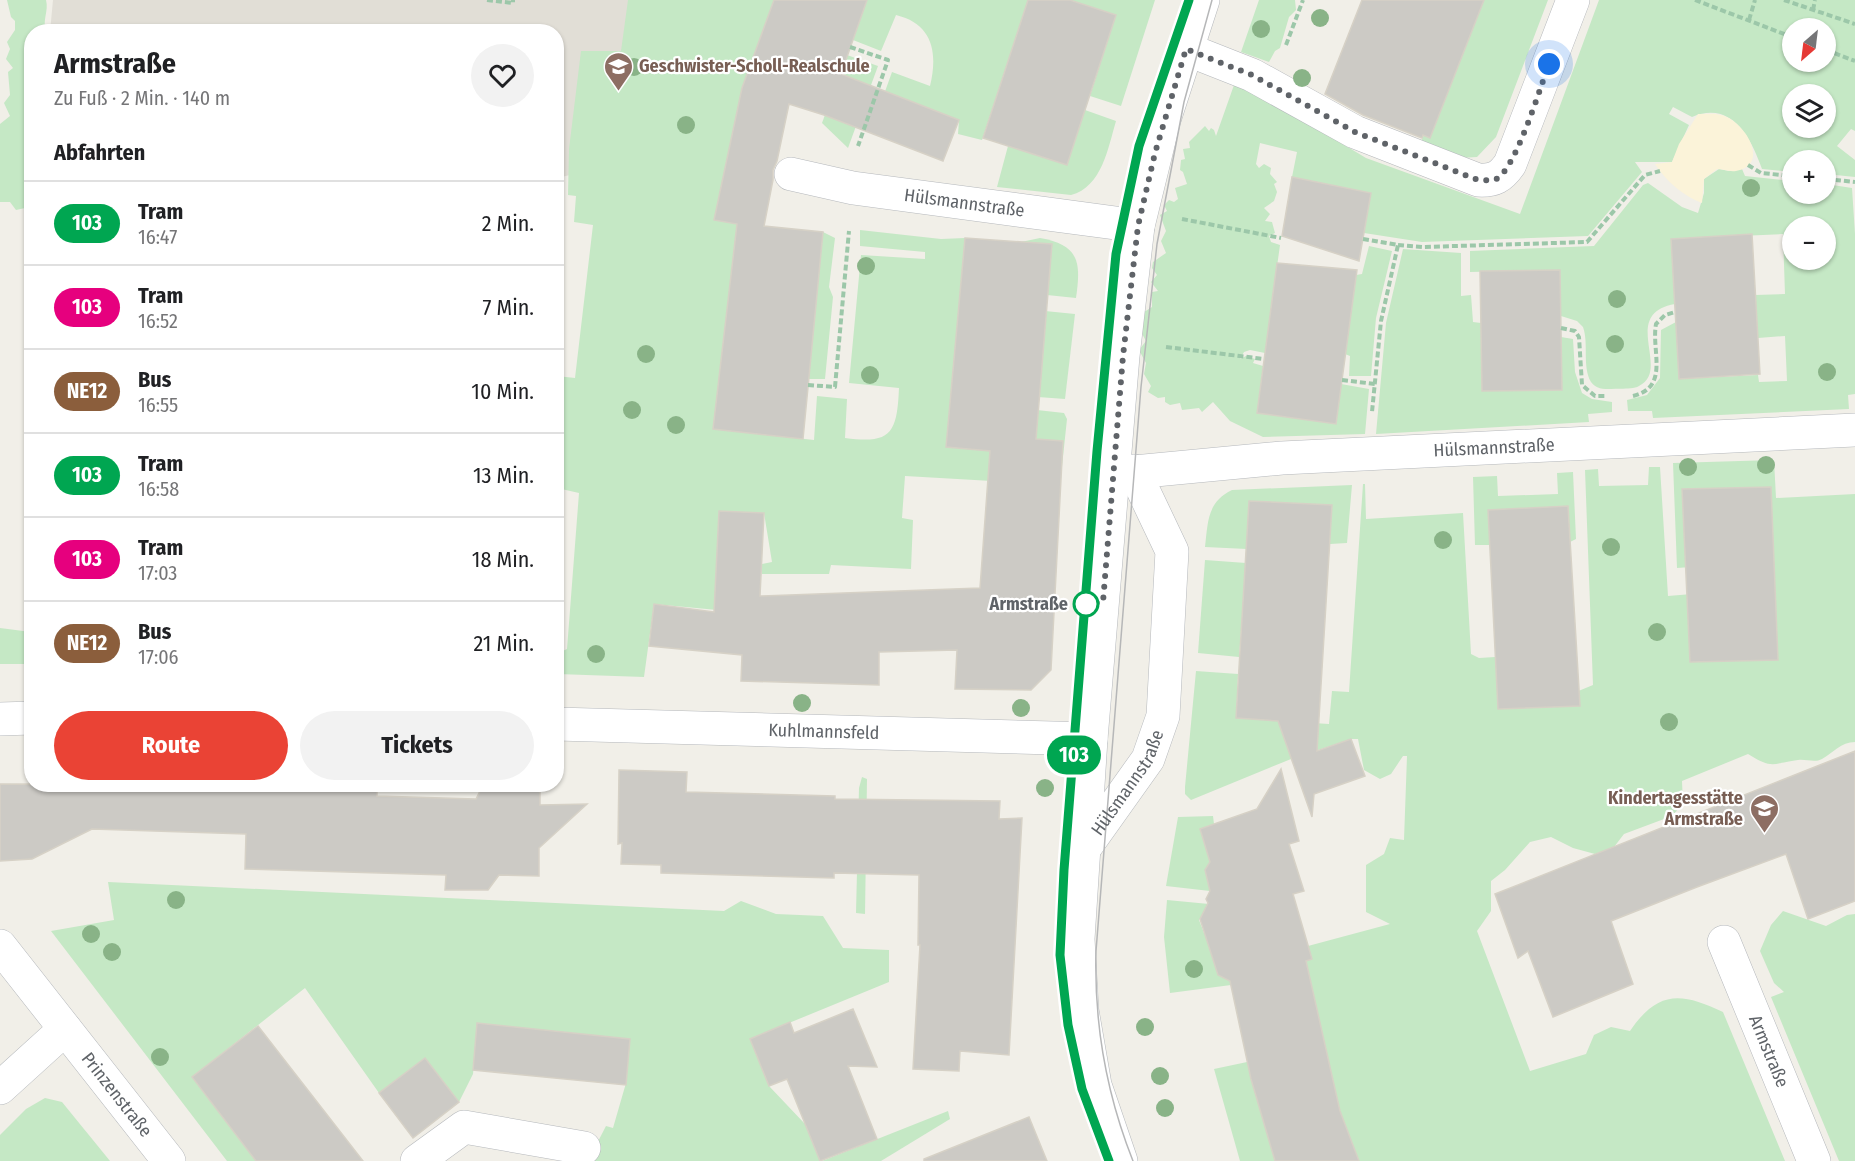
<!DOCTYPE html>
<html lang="de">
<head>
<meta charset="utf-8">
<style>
	body { margin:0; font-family:"Fira Sans Condensed",sans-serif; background:#f2f2f2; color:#202124; height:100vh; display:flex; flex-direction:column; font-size:22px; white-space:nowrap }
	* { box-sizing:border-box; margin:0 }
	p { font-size:20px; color:#757577 }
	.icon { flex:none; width:33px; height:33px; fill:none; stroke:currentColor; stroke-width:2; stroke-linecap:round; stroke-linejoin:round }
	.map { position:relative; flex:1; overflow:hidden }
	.drawer { position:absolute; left:24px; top:24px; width:540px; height:768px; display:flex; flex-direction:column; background:#fff; border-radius:24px; box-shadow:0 2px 4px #0004 }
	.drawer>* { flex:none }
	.badge { padding:0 12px; border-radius:20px; font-size:21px; line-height:39px }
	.needle { width:39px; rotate:208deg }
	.buttons { position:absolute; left:1782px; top:18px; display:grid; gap:12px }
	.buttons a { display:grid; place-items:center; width:54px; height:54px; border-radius:50%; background:#fff; box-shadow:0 2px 4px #0004; font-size:30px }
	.you { position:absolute; width:30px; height:30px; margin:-15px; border:4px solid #fff; border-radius:50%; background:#1a73e8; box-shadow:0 0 0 9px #1a73e833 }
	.map>.badge { position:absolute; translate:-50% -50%; box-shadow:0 0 0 3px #fff }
	h2 { padding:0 30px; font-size:22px; line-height:54px }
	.round { display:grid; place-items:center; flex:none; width:63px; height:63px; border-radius:32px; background:#f2f2f2 }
	.head { display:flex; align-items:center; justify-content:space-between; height:102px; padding:0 30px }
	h1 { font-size:28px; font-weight:700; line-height:45px }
	.primary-button { display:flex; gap:12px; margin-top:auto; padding:12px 30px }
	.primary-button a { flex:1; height:69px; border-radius:36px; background:#ea4335; color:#fff; font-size:24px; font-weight:700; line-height:69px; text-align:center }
	.primary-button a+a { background:#f2f2f2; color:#202124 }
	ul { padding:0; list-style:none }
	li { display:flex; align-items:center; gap:18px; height:84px; padding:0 30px; border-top:2px solid #e0e0e0 }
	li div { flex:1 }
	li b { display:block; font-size:22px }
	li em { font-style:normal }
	li .badge { min-width:66px; font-weight:700; text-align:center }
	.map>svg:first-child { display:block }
	.education { fill:#e1ded6 }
	.green { fill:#c5e8c5; fill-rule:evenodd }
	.sand { fill:#fbf3d9 }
	.building { fill:#cccac5; stroke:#d6d1c6; stroke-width:1.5 }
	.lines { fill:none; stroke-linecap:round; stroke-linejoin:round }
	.minor-casing { stroke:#b5b8bc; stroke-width:34 }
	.path { stroke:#9cc7a9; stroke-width:4; stroke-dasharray:6 3; stroke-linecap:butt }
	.minor { stroke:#fff; stroke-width:33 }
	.tram { stroke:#b6b7b8; stroke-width:1.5 }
	.tree { fill:#89b387 }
	.line-casing { stroke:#fff; stroke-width:14 }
	.line { stroke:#00a651; stroke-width:9 }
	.walk { stroke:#5f6368; stroke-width:6; stroke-dasharray:0 10.8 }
	.stop-dot { fill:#fff; stroke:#00a651; stroke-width:3 }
	.labels { text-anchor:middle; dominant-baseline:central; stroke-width:4.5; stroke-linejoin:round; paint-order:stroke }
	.education-label { font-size:18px; font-weight:bold; fill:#785e54; stroke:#fff; text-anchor:start }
	.street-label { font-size:18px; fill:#5f6368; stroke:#fff }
	.stop-label { font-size:18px; font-weight:bold; fill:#5f6368; stroke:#fff; text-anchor:end }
</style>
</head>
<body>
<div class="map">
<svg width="1855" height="1161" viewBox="0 0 1855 1161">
	<rect width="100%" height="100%" fill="#f1efe8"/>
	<polygon class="education" points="53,0 714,0 570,175 557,178 556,32 50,32"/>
	<g class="green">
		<path d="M 7,0 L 46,0 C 49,11 42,20 46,31 L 32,32 L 31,201 L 25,208 L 16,210 L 10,202 L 0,202 L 0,124 L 10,116 L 4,103 L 10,95 L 8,72 L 13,68 L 6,59 L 10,49 L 7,42 L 15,30 L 15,21 L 11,17 Z"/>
		<path d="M 628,0 L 774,0 L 742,88 L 715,220 L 737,224 L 713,429 L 814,440 L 817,396 L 847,399 L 845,438 C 891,444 897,434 899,388 L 849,383 L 861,255 L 925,259 L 925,252 L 860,246 L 860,230 L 941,239 L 965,238 L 946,447 L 1033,455 L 1037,410 L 1064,413 L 1067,419 L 1060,485 L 905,476 L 902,518 L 913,520 L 911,569 L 831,565 L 829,574 L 762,574 L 762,564 L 772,562 L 764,513 L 719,511 L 717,610 L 654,604 L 644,677 L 557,674 L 556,654 L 567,649 L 579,493 L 557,488 L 557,376 L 575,378 L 593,225 L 574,222 L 576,196 L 568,195 L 569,149 L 581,51 L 621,51 Z"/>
		<path d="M 867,0 L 1028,0 L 982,140 L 958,134 L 959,120 L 908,100 L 878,111 L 892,72 L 930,86 C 938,53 933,24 896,15 L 881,51 L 853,40 Z"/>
		<polygon points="1070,0 1155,0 1121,106 1090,96 1116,15"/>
		<polygon points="1259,0 1295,0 1296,10 1289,17 1280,48 1275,51 1269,62 1241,52"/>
		<polygon points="1484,0 1548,0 1496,137 1477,157 1459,158 1421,141 1460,61"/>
		<path d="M 1599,0 L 1855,0 L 1855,131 L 1851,129 L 1837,146 L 1855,160 L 1855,177 L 1826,174 L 1826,160 L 1792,160 L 1792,172 L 1762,169 C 1751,138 1732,100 1692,117 L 1673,107 L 1669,114 L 1689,125 L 1672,162 L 1635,162 L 1642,172 L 1588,236 L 1422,242 L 1364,233 L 1371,193 L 1292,177 L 1297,152 L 1260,143 L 1256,164 L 1259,168 L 1264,164 L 1271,168 L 1270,174 L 1277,182 L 1274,184 L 1277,192 L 1274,201 L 1264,208 L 1270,214 L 1265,221 L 1272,222 L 1275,233 L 1269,236 L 1271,242 L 1280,245 L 1265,353 L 1250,350 L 1244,352 L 1240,359 L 1246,356 L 1255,359 L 1253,363 L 1263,366 L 1257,413 L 1336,424 L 1341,384 L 1369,389 L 1365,434 L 1263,437 L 1230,421 L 1213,402 L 1202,412 L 1199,408 L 1182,410 L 1180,403 L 1170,405 L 1165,402 L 1165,397 L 1158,398 L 1148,392 L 1151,386 L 1144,374 L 1146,363 L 1139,350 L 1146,341 L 1139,328 L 1141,314 L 1152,307 L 1152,292 L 1158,291 L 1151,282 L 1157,275 L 1152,268 L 1153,262 L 1166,253 L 1161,241 L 1166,231 L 1160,215 L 1167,211 L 1164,205 L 1169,200 L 1174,202 L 1178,199 L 1175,188 L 1187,184 L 1183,172 L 1180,170 L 1181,160 L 1185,159 L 1183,149 L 1190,148 L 1189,142 L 1205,126 L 1209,131 L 1211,128 L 1214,130 L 1216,136 L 1234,85 L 1268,99 L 1366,158 L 1520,214 ZM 1792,28 L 1826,28 L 1826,62 L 1792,62 ZM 1792,94 L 1826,94 L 1826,128 L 1792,128 Z"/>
		<polygon points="847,55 878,66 848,148 822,123"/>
		<path d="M 1085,110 L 1116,121 C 1108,148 1102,187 1071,195 L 997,187 L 1008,146 L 1067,165 Z"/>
		<path d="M 1719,169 L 1729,171 L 1742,169 L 1745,176 L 1792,181 L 1792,194 L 1826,194 L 1826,184 L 1852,188 L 1855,234 L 1855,394 L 1848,395 L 1849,409 L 1653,418 L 1652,411 L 1628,411 L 1627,400 L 1647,395 L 1660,378 L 1661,330 L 1676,322 L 1679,379 L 1758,375 L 1759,382 L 1787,381 L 1785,336 L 1758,338 L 1755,295 L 1785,294 L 1783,234 L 1671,239 L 1675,304 C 1619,314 1672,370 1639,386 C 1632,390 1620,388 1611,389 C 1603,389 1596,389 1591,382 C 1582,366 1589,344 1583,327 L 1577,321 L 1561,316 L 1560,270 L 1470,272 L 1470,251 L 1594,246 L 1643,185 L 1648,183 L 1682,207 L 1698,213 L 1704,193 L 1704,179 ZM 1792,226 L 1826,226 L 1826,260 L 1792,260 Z"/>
		<polygon points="823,232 835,238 829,287 833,297 825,379 808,379"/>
		<path d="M 1040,238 C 1080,245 1081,263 1076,298 L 1047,295 L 1021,242 Z"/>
		<polygon points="1369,246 1392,251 1376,318 1371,376 1349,376 1350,356 1345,354 1356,275 1362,274"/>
		<polygon points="1403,249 1461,253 1461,296 1471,295 1473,322 1481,323 1482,391 1562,390 1561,337 1573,339 1575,372 1582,393 1592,399 1612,402 1612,412 1588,414 1589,422 1376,434 1386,323"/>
		<polygon points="1045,311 1075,314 1065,399 1038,397"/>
		<path d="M 1774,460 L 1776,498 L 1855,494 L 1855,742 C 1841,742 1833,753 1822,759 C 1815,763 1806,759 1798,760 C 1773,763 1773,770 1748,754 L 1682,781 L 1683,804 L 1672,816 L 1624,834 L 1614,847 L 1595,854 L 1573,848 L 1551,837 L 1530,842 L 1505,870 L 1491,881 L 1491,911 L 1477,931 L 1530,1071 L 1586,1054 L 1594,1035 L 1611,1027 L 1630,1031 C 1658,990 1681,992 1723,1012 L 1785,1161 L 1359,1161 L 1340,1111 L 1306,961 L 1312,959 L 1308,946 L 1390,924 L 1366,912 L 1366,865 L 1384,854 L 1390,838 L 1404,840 L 1407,756 L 1403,756 L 1391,774 L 1380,779 L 1364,770 L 1358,739 L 1351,739 L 1291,759 L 1191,800 L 1185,794 L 1185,787 L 1196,671 L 1238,674 L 1236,718 L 1329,724 L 1332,691 L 1349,692 L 1363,484 L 1365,484 L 1366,519 L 1463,513 L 1471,654 L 1479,658 L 1495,657 L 1523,708 L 1557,707 L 1576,692 L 1593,685 L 1585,470 L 1598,469 L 1599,486 L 1648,485 L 1649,467 L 1660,467 L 1668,596 L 1692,594 L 1691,567 L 1677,568 L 1673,463 Z"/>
		<polygon points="1573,472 1576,539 1570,542 1568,506 1488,510 1490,545 1475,545 1473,477 1497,476 1498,496 1558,494 1557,473"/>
		<path d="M 1352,485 L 1347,543 L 1330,544 L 1331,505 L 1249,501 L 1247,549 L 1205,547 C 1208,522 1207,502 1232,490 Z"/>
		<polygon points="1205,560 1246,563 1239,657 1198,653"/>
		<polygon points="0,628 31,632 31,664 0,664"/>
		<polygon points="862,777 867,779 865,914 856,913 859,788"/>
		<polygon points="1213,816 1214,824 1208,826 1202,835 1210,862 1205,870 1210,891 1166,886 1178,817"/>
		<polygon points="108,882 724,911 741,901 776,914 823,916 843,948 889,950 889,982 750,1039 769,1086 805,1124 820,1161 593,1161 591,1155 606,1126 613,1128 626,1083 610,1037 478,1023 473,1074 459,1102 425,1058 379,1093 305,988 192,1077 256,1161 227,1161 51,931 114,920"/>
		<polygon points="1167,900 1209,904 1199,920 1204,933 1215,939 1218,951 1214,961 1218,975 1230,981 1231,985 1170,993 1164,937"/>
		<polygon points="1783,911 1826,926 1847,915 1855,914 1855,1161 1839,1161 1771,997 1784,992 1774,983 1760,951 1771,925"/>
		<polygon points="1247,1062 1275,1161 1240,1161 1214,1069"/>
		<polygon points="45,1098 62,1102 110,1161 0,1161 0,1135 26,1109"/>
		<polygon points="948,1111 950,1119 881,1161 822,1161"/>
	</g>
	<path class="sand" d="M 1698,114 C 1705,114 1715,113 1721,115 C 1744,120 1772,165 1736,171 C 1729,172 1723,169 1717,169 L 1704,179 L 1702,203 C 1683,196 1666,181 1655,164 L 1672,162 L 1679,144 Z"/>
	<g class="building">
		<polygon points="774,0 867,0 841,74 959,120 943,161 824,115 789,104 777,161 773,170 773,180 764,226 823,232 803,439 713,429 737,224 714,220 742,88"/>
		<polygon points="1028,0 1070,0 1116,15 1067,165 983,138"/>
		<polygon points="1362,0 1484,0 1430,138 1423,135 1422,138 1363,115 1325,94"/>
		<polygon points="1292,177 1371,193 1359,261 1282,236"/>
		<polygon points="1752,234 1760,374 1679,379 1671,239"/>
		<polygon points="965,238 1052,244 1036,439 1063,441 1051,670 1031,690 955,689 957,650 879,652 879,685 741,681 742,655 649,646 654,604 714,612 719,511 764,513 760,596 980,588 990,451 946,447"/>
		<polygon points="1277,263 1357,270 1336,424 1257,413"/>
		<polygon points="1560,270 1562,390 1482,391 1480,271"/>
		<polygon points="1771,487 1778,660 1690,662 1682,489"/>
		<polygon points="1249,501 1332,505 1317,751 1351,739 1365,776 1314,794 1312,817 1278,721 1236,718"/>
		<polygon points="1568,506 1580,706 1498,709 1488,510"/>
		<polygon points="1855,751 1855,901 1808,919 1786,854 1697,887 1611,921 1633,984 1553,1017 1528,951 1518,958 1495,894"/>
		<polygon points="1281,769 1299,841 1289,844 1304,891 1293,894 1312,959 1306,961 1340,1111 1359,1161 1275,1161 1251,1079 1230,981 1218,975 1200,919 1208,903 1206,899 1210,891 1205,870 1210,862 1200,829 1257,809"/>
		<polygon points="619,770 687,772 686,792 835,796 835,799 1000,801 999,819 1022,818 1009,1055 960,1051 959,1071 913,1069 920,945 918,945 919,875 834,873 834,878 661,873 661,865 621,864 622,843 618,844"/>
		<polygon points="0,784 377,785 377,796 476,799 482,787 540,789 540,805 587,804 539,848 539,876 499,875 488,890 445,890 446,875 245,869 246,834 92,829 32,859 0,861"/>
		<polygon points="853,1009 877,1067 848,1066 877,1139 820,1161 787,1079 769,1086 750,1039 790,1022 794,1033"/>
		<polygon points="477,1023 630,1039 626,1085 473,1070"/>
		<polygon points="258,1026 363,1161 256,1161 192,1077"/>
		<polygon points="425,1058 459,1102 413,1138 379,1093"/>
		<polygon points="1029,1117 1047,1161 924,1161 924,1159"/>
	</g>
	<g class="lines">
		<defs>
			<g id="minor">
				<path d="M 1186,49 L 1252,75 L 1355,132 L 1478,180 C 1494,181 1501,177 1510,164 L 1573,0"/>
				<path id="s1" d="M 791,174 L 853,188 L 1138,226"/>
				<path id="s2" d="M 1113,474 L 1282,458 L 1855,430"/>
				<polyline points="0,719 32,718"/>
				<path id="s3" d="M 556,724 L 1091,739"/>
				<path id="s4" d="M 1084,849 L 1148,759 L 1163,716 L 1172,551 L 1134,471"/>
				<path id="s5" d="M 1724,942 L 1814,1161"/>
				<path id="s6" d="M 0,946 L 169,1161"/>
				<polyline points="0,1088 65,1029"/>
				<polyline points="417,1161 464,1127 584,1148"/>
				<polyline points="1121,1161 1095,1085 1082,1010 1078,939 1091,739 1123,356 1138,226 1164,120 1203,0"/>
			</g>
		</defs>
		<use href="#minor" class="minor-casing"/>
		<g class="path">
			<polyline points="487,0 513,3 513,0"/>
			<polyline points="1695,0 1792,37"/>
			<polyline points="1784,0 1855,24"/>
			<polyline points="1813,10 1815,0"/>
			<polyline points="1749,20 1755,0"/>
			<polyline points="1286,45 1303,0"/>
			<polyline points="850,47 888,60 858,146"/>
			<polyline points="1826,50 1855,61"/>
			<polyline points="1748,165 1761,173 1792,176"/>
			<polyline points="1826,179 1855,182"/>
			<polyline points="1182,219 1281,238"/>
			<polyline points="1363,239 1398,245 1381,321 1372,412"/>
			<polyline points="1398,245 1423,247 1587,242 1645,175 1660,171"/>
			<polyline points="1561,328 1575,331 1579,337 1582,385 1595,396 1607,396"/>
			<polyline points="1166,347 1264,359"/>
			<polyline points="1342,380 1375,384"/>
			<polyline points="808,385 835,387 849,231"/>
			<path d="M 1633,396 C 1670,387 1651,351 1656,324 L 1665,315 L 1675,312"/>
		</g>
		<use href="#minor" class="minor"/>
		<g class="tram">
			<polyline points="1109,1161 1082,1089 1072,1050 1065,1005 1060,955 1064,870 1097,451 1116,254 1139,145 1189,0"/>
			<path d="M 1133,1161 C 1106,1093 1094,1023 1096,951 L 1141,387 L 1157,244 L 1184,102 L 1212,0"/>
		</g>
	</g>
	<g class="tree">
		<circle cx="1320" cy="18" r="9"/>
		<circle cx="1261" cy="29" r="9"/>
		<circle cx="634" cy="67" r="9"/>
		<circle cx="1302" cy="78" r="9"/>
		<circle cx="686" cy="125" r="9"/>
		<circle cx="1751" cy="188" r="9"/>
		<circle cx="866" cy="266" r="9"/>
		<circle cx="1617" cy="299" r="9"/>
		<circle cx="1615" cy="344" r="9"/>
		<circle cx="646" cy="354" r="9"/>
		<circle cx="1827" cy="372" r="9"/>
		<circle cx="870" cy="375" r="9"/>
		<circle cx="632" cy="410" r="9"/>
		<circle cx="676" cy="425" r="9"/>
		<circle cx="1766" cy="465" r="9"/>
		<circle cx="1688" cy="467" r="9"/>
		<circle cx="1443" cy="540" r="9"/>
		<circle cx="1611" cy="547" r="9"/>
		<circle cx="1657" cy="632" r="9"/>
		<circle cx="596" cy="654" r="9"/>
		<circle cx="802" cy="703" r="9"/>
		<circle cx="1021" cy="708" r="9"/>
		<circle cx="1669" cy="722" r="9"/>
		<circle cx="1045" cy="788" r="9"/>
		<circle cx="176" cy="900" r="9"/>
		<circle cx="91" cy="934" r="9"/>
		<circle cx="112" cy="952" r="9"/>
		<circle cx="1194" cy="969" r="9"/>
		<circle cx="1145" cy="1027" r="9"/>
		<circle cx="160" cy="1057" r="9"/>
		<circle cx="1160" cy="1076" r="9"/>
		<circle cx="1165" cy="1108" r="9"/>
	</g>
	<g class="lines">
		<defs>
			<polyline id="line" points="1109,1161 1082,1089 1068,1025 1060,955 1064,870 1097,451 1116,254 1139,146 1189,0"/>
		</defs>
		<use href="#line" class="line-casing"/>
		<use href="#line" class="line"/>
		<path class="walk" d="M 1086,604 L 1103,602 L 1123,356 L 1138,226 L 1155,153 L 1186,49 L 1252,75 L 1355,132 L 1478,180 C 1484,180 1491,181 1496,179 C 1515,171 1541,85 1549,64"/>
	</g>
	<defs>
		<symbol id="school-pin" viewBox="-11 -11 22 30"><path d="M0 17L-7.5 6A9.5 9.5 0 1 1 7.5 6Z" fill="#8d6e63" stroke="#fff"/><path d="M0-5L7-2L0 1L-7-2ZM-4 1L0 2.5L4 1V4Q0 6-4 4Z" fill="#fff"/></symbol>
	</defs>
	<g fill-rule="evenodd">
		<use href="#school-pin" x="602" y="50" width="33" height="45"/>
		<use href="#school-pin" x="1748" y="792" width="33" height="45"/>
	</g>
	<circle class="stop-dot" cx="1086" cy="604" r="12"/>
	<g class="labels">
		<g class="education-label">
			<text x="639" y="66">Geschwister-Scholl-Realschule</text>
			<text x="1743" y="798" text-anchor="end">Kindertagesstätte<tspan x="1743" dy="21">Armstraße</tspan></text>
		</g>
		<g class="street-label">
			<text stroke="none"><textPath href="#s1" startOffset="176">Hülsmannstraße</textPath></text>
			<text stroke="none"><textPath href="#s2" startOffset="382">Hülsmannstraße</textPath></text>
			<text stroke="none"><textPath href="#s3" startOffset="268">Kuhlmannsfeld</textPath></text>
			<text stroke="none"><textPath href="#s4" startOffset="80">Hülsmannstraße</textPath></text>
			<text stroke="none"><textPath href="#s5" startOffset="118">Armstraße</textPath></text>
			<text stroke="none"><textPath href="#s6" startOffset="189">Prinzenstraße</textPath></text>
		</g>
		<g class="stop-label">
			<text x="1068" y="604">Armstraße</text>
		</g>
	</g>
</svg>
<div class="buttons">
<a><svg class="needle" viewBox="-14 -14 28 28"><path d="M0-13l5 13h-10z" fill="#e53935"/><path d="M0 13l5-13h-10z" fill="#757577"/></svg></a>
<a><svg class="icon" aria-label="layers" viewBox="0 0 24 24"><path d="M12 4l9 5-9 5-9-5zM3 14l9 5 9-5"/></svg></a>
<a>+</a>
<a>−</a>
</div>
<div class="you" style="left:1549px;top:64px"></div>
<b class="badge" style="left:1074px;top:755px;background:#00a651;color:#fff">103</b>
<section class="drawer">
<div class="head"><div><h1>Armstraße</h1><p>Zu Fuß · 2 Min. · 140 m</p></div><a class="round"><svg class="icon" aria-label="heart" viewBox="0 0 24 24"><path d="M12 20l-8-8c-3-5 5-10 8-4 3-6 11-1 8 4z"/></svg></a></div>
<h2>Abfahrten</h2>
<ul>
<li><span class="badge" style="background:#00a651;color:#fff">103</span><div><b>Tram</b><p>16:47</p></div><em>2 Min.</em></li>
<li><span class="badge" style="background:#e6007e;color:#fff">103</span><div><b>Tram</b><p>16:52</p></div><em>7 Min.</em></li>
<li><span class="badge" style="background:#8b5e3c;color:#fff">NE12</span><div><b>Bus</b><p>16:55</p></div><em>10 Min.</em></li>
<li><span class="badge" style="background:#00a651;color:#fff">103</span><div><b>Tram</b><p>16:58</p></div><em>13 Min.</em></li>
<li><span class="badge" style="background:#e6007e;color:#fff">103</span><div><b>Tram</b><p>17:03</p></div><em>18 Min.</em></li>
<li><span class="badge" style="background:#8b5e3c;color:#fff">NE12</span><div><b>Bus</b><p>17:06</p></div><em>21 Min.</em></li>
</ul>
<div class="primary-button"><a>Route</a><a>Tickets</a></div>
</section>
</div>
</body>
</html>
